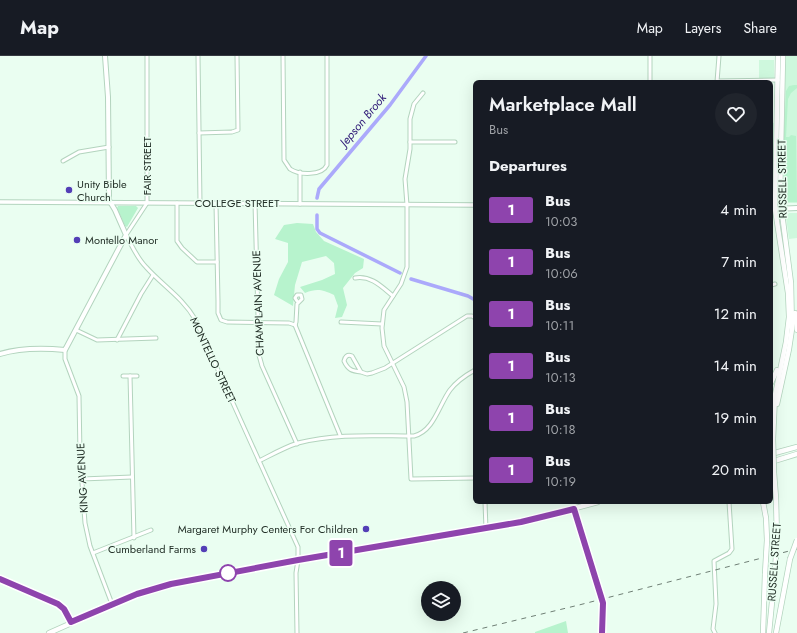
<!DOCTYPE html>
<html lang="en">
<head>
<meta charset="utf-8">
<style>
	body { margin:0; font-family:Jost,sans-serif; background:#20242c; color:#f1f3f6; height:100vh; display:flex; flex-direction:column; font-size:15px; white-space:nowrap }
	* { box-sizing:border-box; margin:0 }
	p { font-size:13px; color:#9ea1a6 }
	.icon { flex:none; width:22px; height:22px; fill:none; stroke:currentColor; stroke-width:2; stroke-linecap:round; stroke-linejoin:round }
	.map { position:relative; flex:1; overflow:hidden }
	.drawer { position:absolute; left:473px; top:24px; width:300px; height:424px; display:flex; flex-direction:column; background:#171b24; border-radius:6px; box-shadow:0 4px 16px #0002 }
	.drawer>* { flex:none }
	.badge { padding:0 8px; border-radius:3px; font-size:14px; line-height:26px }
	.buttons { position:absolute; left:421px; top:525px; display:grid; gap:8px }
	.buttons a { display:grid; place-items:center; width:40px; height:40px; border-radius:50%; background:#171b24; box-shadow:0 4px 16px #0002; font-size:20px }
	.map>.badge { position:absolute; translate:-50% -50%; box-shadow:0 0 0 2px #fff }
	h2 { padding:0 16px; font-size:15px; line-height:36px }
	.round { display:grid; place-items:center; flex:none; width:42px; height:42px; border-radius:21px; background:#20242c }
	.summary { display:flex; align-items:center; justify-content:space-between; height:68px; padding:0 16px }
	h1 { font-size:19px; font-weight:600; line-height:30px }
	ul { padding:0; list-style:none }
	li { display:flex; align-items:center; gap:12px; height:52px; padding:0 16px }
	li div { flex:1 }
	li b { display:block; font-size:15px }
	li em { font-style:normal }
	li .badge { min-width:44px; font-weight:700; text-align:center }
	header { display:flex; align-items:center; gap:24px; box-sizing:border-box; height:56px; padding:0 20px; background:#171b24; border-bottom:1px solid #363941 }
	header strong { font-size:19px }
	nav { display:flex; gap:22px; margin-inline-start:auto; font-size:14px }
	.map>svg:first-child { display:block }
	.built { fill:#cef8dd }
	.green { fill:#b7f3cd }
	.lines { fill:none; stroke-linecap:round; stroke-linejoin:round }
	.canal { stroke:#aba9fb; stroke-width:3.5 }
	.minor-casing { stroke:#b3d4be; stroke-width:5 }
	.tertiary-casing { stroke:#b3d4be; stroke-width:5.5 }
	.secondary-casing { stroke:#b3d4be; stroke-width:6 }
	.primary-casing { stroke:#b3d4be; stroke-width:6 }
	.trunk-casing { stroke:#b3d4be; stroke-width:6 }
	.minor { stroke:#fff; stroke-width:3 }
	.tertiary { stroke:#fff; stroke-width:3.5 }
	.secondary { stroke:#fff; stroke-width:4 }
	.primary { stroke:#fff; stroke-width:4.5 }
	.trunk { stroke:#fff; stroke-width:4.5 }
	.rail { stroke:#6f7f75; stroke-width:1; stroke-dasharray:5 5; stroke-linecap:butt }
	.primary-bridge-casing { stroke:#b3d4be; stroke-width:6; stroke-linecap:butt }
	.primary-bridge { stroke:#fff; stroke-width:4.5 }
	.line-casing { stroke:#fff; stroke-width:9 }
	.line { stroke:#8e44ad; stroke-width:6 }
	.poi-dot { fill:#533eb6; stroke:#eafef1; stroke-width:1.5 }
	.stop-dot { fill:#fff; stroke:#8e44ad; stroke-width:2 }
	.labels { text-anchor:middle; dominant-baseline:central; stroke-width:3; stroke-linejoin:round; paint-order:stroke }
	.street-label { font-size:11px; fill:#222f27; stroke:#eafef1 }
	.poi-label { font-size:11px; fill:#222f27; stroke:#eafef1; text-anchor:start }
	.water-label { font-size:12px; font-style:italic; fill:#2f1b77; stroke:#eafef1 }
</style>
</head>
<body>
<header>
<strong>Map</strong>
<nav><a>Map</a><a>Layers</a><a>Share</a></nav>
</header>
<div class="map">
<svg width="797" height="577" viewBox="0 0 797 577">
	<rect width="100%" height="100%" fill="#eafef1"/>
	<g class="built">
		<polygon points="785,0 797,0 797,147 786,147 784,145 783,94 785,49"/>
		<polygon points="759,4 774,4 774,22 759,23"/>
		<polygon points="771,66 774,67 771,144"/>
		<polygon points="789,157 797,157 797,182 789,183 786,161"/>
	</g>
	<g class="green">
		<polygon points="794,29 797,29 797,32 791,37 788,43 786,81 789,81 791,79 796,80 797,146 786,146 784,144 784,78 786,35 789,30"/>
		<polygon points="118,150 136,150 138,152 127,171 125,170 118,154 117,152"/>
		<path d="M 297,167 L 313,168 L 316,176 L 324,185 L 364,203 L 363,212 L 355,217 L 343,232 L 347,249 L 342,261 L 335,262 L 338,250 L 334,239 C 322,234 318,232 305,237 L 300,231 L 322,224 L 335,218 L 334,207 L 326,200 L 302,206 L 295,229 L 293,250 L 274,239 L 279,223 L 288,206 L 288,187 L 275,183 L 284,169 Z"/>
		<polygon points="566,565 568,577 535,577 535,576"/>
	</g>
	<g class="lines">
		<g class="canal">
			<polyline points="317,142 319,133 390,49 426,0"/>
			<polyline points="317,159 317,173 320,177 400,217"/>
			<polyline points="411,223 468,240 475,244"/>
		</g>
		<defs>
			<g id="minor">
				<path d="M 147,0 L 147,147 L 126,179 C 132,190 137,202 146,211 C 162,229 183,242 195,263 L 298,491 L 298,504 L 296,517 L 297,577"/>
				<polyline points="198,0 200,147"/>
				<path d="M 283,0 L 284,104 L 290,113 C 299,119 322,120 327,109 L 327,0"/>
				<polyline points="718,25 778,24"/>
				<polyline points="650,26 650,0"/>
				<polyline points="717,26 719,0"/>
				<polyline points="423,37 414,48 410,63 410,93 405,123 407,149 407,211 401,228 384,254 382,272 384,290 404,331 407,346 411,423 475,422"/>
				<polyline points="199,77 232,76 238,74 237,0"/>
				<polyline points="410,86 455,86"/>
				<polyline points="63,105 79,96 109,91"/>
				<polyline points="300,116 300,148"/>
				<polyline points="177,147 177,185 182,192 197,206 217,206"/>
				<polyline points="255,147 259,299 262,310 297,388"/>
				<polyline points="216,148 218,245 218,257 221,264 227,266 289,267 295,269"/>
				<path d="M 355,222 C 371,219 382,231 393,240"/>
				<polyline points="771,229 775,228"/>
				<polyline points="341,266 382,268"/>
				<polyline points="295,269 340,379"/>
				<polyline points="295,269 296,266 297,248 302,243 301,239 297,239 295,242 297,245"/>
				<polyline points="76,274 97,284 156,282"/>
				<polyline points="117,284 141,238 153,219"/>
				<polyline points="65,294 65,303 79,340 80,399 85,467 90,490 112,548"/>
				<path d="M 361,316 C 352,315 348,314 344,305 C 345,301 347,298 352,300 L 361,316 L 367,318 L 372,317 L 385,312 L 467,260 L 472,260 L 475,262"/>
				<polyline points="123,320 137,320"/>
				<polyline points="130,320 134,482"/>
				<path d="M 259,405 C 271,399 285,391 298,387 C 336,377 375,380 414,380 C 434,375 439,349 450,334 C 457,325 466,319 475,314"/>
				<polyline points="82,423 132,421"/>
				<polyline points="485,446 486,473"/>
				<polyline points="574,453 603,547 602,577"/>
				<polyline points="93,497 151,474"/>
				<polyline points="715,577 713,573 716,548 714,505 729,497 732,493 729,446"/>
			</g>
			<polyline id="tertiary" points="0,146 475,149"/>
			<g id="secondary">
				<polyline points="775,153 797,152"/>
				<path d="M 0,298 C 20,292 44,292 65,294 L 126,179 L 115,154 L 109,144 L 108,41 L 105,0"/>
				<polyline points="0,524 58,548 64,553 71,566"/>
			</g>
			<g id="primary">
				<polyline points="795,257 797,274"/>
				<polyline points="771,327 777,314"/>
				<polyline points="777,348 789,293 792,273 791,227 780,142 783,0"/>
				<polyline points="773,383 775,339 786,286 789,261 788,237 775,153 778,0"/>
				<polyline points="774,417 776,442 777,484"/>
				<polyline points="763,446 766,462 767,484"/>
				<polyline points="763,577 765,518"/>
				<polyline points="769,577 775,515"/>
				<polyline points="776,577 790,503"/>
			</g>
			<g id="trunk">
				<polyline points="771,398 797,391"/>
				<polyline points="771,406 797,398"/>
				<polyline points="49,577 137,538 163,530 298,504 521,466 539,462 598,446"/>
			</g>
		</defs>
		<use href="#minor" class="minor-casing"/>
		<use href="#tertiary" class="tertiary-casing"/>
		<use href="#secondary" class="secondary-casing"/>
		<use href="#primary" class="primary-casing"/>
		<use href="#trunk" class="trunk-casing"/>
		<use href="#minor" class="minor"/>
		<use href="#tertiary" class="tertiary"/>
		<use href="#secondary" class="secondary"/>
		<use href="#primary" class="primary"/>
		<use href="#trunk" class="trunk"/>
		<polyline class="rail" points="463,577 579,549 797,493"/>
		<defs>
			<g id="primary-bridge">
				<polyline points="773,383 774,417"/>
				<polyline points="790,503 797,484"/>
				<polyline points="775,515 777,484"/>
				<polyline points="765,518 767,484"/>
			</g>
		</defs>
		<use href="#primary-bridge" class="primary-bridge-casing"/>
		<use href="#primary-bridge" class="primary-bridge"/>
	</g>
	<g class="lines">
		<defs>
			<polyline id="line" points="0,523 58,548 64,553 71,566 137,538 171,528 298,504 521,466 574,453 603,547 602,577"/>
		</defs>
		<use href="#line" class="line-casing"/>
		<use href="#line" class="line"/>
	</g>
	<g class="poi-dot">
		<circle cx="69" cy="134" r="4"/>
		<circle cx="77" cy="184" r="4"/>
		<circle cx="366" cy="473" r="4"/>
		<circle cx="204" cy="493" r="4"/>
	</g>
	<circle class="stop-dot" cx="228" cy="517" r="8"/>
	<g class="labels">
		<g class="street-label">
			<text transform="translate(147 110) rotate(-90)">FAIR STREET</text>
			<text transform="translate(782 123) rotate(-91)">RUSSELL STREET</text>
			<text x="237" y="147">COLLEGE STREET</text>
			<text transform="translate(258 247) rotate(-92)">CHAMPLAIN AVENUE</text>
			<text transform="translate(213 304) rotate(65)">MONTELLO STREET</text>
			<text transform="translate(82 422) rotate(-93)">KING AVENUE</text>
			<text transform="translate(774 506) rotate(-86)">RUSSELL STREET</text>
		</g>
		<g class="poi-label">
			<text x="77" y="128">Unity Bible<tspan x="77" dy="13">Church</tspan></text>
			<text x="85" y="184">Montello Manor</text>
			<text x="358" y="473" text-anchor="end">Margaret Murphy Centers For Children</text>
			<text x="196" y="493" text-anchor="end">Cumberland Farms</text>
		</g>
		<g class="water-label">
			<text transform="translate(363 64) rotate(-50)">Jepson Brook</text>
		</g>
	</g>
</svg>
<div class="buttons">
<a><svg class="icon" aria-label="layers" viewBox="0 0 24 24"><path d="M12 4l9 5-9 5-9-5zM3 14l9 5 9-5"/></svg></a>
</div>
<b class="badge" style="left:341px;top:497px;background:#8e44ad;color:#fff">1</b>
<section class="drawer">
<div class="summary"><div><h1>Marketplace Mall</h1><p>Bus</p></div><a class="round"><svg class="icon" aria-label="heart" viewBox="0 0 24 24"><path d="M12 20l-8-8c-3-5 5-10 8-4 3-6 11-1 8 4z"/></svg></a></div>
<h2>Departures</h2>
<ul>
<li><span class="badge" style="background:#8e44ad;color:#fff">1</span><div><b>Bus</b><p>10:03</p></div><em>4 min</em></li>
<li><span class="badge" style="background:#8e44ad;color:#fff">1</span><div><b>Bus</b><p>10:06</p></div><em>7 min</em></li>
<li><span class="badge" style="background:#8e44ad;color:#fff">1</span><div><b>Bus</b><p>10:11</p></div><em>12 min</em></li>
<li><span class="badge" style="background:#8e44ad;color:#fff">1</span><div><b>Bus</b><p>10:13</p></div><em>14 min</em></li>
<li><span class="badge" style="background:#8e44ad;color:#fff">1</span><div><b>Bus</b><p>10:18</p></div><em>19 min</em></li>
<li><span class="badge" style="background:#8e44ad;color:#fff">1</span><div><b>Bus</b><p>10:19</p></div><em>20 min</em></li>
</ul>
</section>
</div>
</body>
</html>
